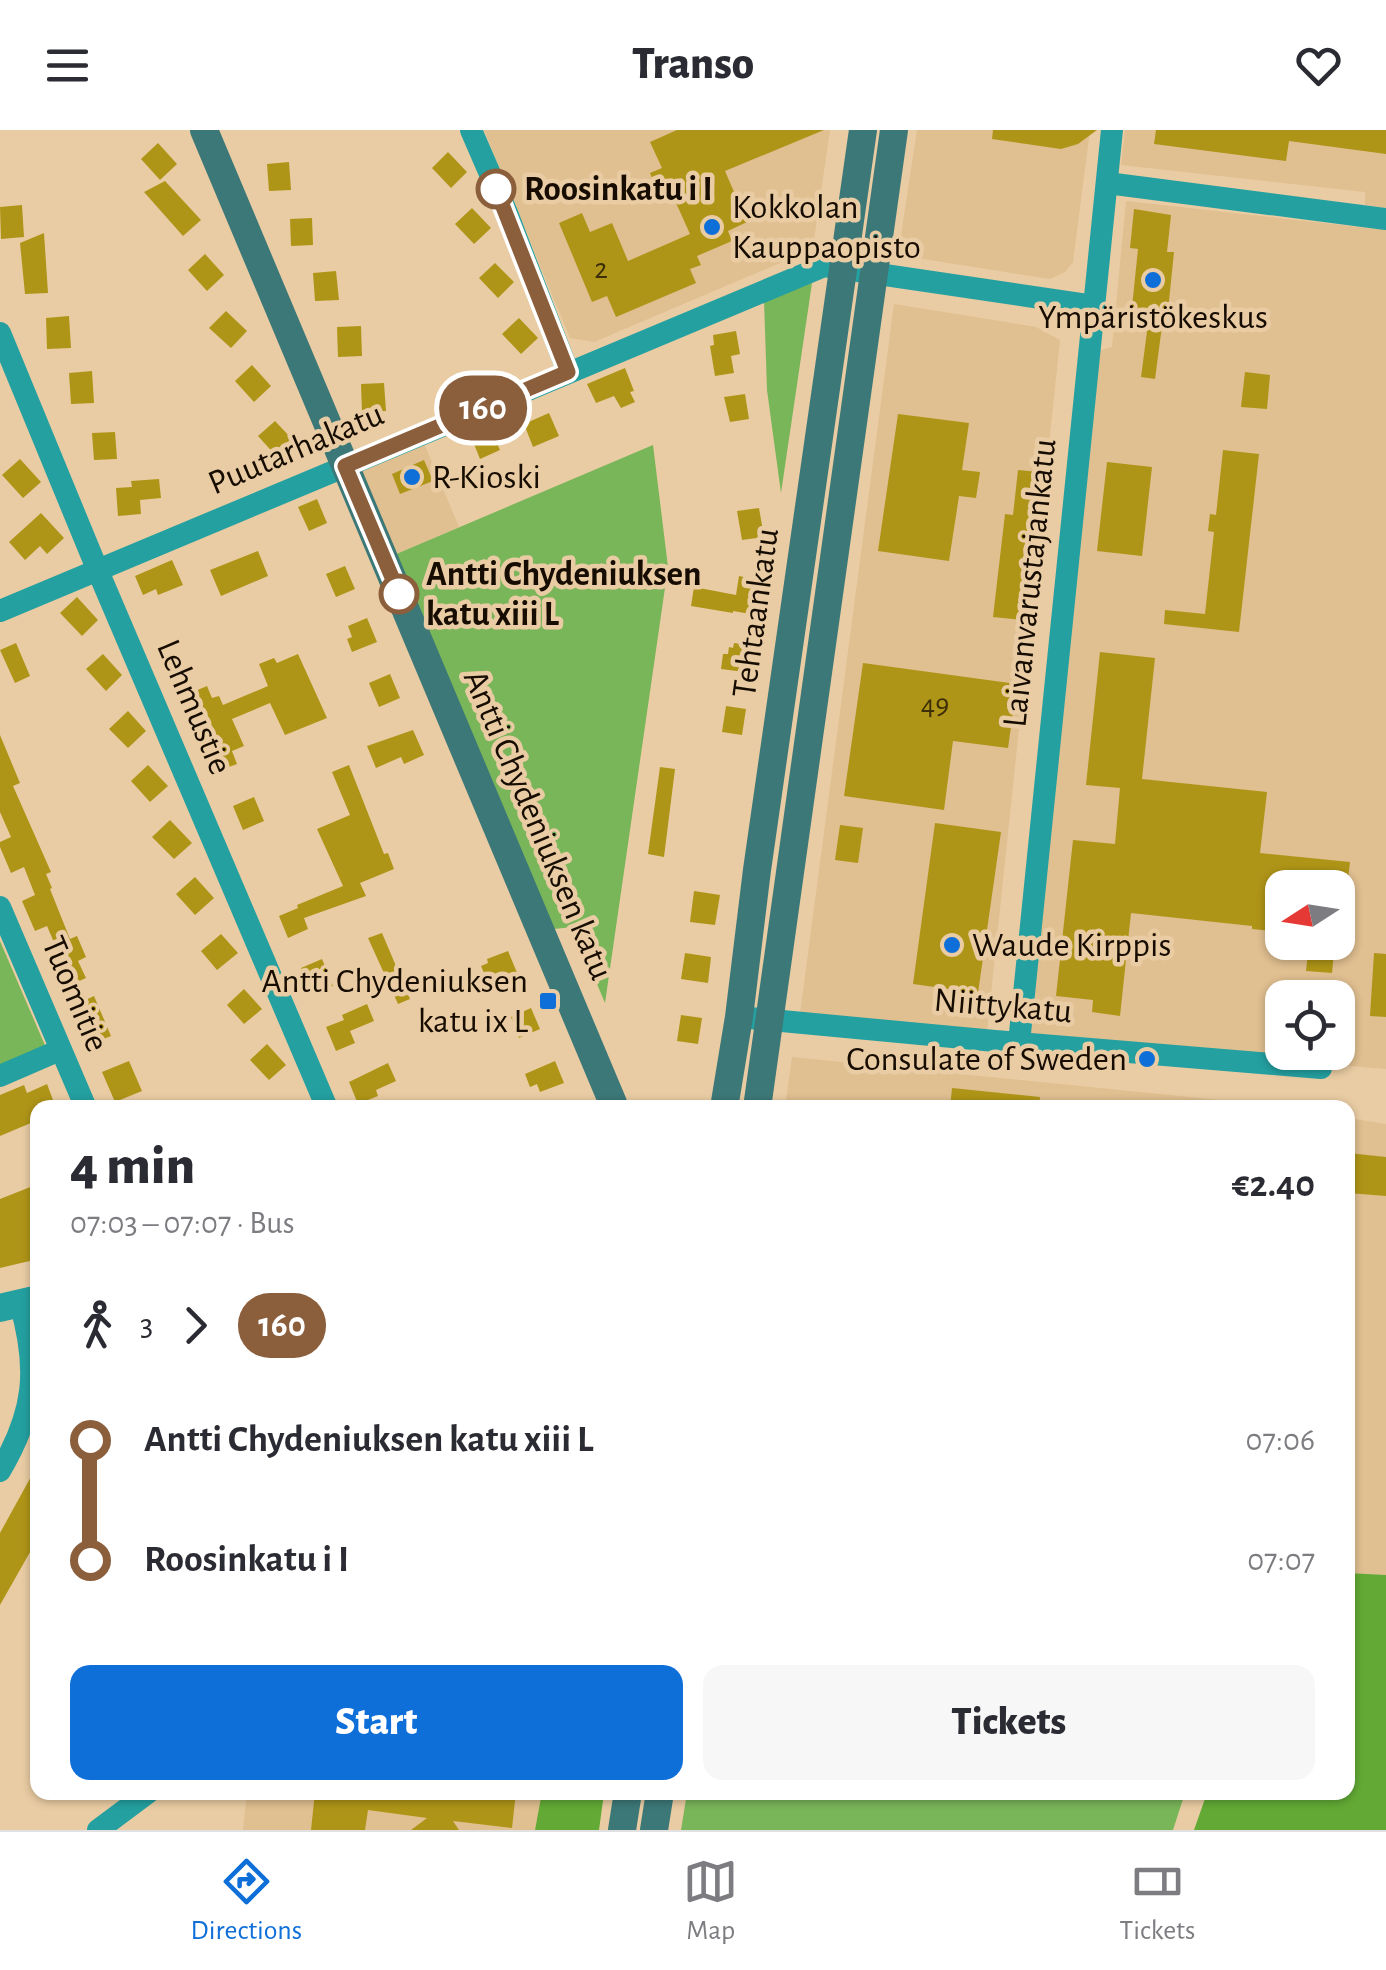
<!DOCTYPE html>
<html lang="en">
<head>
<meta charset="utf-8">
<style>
	body { margin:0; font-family:"Alegreya Sans",sans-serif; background:#f7f7f7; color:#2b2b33; height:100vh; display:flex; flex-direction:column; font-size:38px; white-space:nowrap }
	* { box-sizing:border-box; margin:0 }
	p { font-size:32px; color:#7c7c81 }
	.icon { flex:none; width:55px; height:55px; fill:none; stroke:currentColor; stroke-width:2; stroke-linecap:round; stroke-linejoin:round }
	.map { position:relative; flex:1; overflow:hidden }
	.panel { position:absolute; left:30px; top:970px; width:1325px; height:700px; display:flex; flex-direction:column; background:#fff; border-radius:20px; box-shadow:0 2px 8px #0004 }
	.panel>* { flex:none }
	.badge { padding:0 20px; border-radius:32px; font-size:35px; line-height:65px }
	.needle { width:65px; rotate:258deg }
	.fabs { position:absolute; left:1265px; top:740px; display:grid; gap:20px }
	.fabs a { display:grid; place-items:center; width:90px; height:90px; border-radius:20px; background:#fff; box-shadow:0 2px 8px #0004; font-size:50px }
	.map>.badge { position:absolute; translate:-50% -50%; box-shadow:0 0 0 5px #fff }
	.legs { display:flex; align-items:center; gap:15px; height:110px; padding:0 40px; font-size:32px }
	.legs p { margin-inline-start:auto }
	.head { display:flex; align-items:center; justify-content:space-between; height:170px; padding:0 40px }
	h1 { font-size:55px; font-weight:800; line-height:75px }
	.primary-button { display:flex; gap:20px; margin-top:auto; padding:20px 40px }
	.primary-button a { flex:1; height:115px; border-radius:20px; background:#0e6fd8; color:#fff; font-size:40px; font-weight:800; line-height:115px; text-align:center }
	.primary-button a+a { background:#f7f7f7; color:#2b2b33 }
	ul { padding:0 40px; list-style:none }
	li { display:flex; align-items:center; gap:35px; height:120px; font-size:38px }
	li i { display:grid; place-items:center; width:15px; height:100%; margin:0 12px; background:currentColor }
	li i::after { content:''; width:25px; height:25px; margin:-12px; border:8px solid; border-radius:50%; background:#fff }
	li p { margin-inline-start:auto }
	li:first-child i { background:linear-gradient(#0000 50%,currentColor 0) }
	li:last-child i { background:linear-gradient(currentColor 50%,#0000 0) }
	header { display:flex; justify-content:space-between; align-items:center; height:130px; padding:0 40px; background:#fff; font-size:45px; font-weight:800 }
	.tab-bar { display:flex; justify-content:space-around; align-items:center; height:140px; border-top:2px solid #e1e1e2; background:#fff; font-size:28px; color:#7c7c81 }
	.tab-bar a { display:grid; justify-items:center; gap:5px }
	.tab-bar .selected { color:#0e6fd8 }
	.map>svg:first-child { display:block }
	.built { fill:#e0bf90; fill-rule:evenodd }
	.green { fill:#79b559 }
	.forest { fill:#62aa35 }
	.building { fill:#af9517 }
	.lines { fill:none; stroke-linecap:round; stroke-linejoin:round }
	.minor { stroke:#24a0a1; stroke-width:22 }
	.tertiary { stroke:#24a0a1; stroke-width:28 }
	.secondary { stroke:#3d7878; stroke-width:28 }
	.line-1-casing { stroke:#fff; stroke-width:22 }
	.line-1 { stroke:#8b5e3c; stroke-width:15 }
	.stop-1-dot { fill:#fff; stroke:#8b5e3c; stroke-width:5 }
	.poi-dot { fill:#0e6fd8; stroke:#e9cca3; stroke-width:4 }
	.labels { text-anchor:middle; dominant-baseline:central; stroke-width:9; stroke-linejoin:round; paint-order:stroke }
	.number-label { font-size:30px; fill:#3c2e06 }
	.stop-label { font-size:35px; font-weight:bold; fill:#160c01; stroke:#e9cca3; text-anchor:start }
	.poi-label { font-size:35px; fill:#160c01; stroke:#e9cca3; text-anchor:start }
	.street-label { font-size:35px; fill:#160c01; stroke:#e9cca3 }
</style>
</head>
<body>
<header><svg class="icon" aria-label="menu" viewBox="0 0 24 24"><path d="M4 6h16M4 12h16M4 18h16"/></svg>Transo<svg class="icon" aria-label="heart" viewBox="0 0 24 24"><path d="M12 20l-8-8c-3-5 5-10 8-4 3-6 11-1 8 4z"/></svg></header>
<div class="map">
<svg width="1386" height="1700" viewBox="0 0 1386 1700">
	<rect width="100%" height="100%" fill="#e9cca3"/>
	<g class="built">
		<polygon points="484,0 830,0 814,110 799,125 594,212 570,208"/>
		<polygon points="917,0 1090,0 1073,132 1065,142 1050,149 898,125"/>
		<polygon points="1125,0 1386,0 1386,78 1365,75 1365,62 1121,35"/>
		<path d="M 1126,71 L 1386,100 L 1386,939 L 1026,908 L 1099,221 L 1112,217 ZM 1282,758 L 1338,758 L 1338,812 L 1282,812 ZM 1282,868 L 1338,868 L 1338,922 L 1282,922 Z"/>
		<polygon points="894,174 1036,197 1060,210 987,902 800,884"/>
		<polygon points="423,311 459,397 394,425 356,337"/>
		<polygon points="792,927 1290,977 785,978"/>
		<polygon points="1348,988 1386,994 1386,1445 1348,1443"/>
		<polygon points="247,1663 542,1663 535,1700 243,1700"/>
	</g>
	<g class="green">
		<polygon points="812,153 781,363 767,260 764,170"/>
		<polygon points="653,315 668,437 605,873 573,797 554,799 394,425"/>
		<polygon points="0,811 47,920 0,938"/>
		<polygon points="687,1663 687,1662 1185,1663 1173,1700 681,1700"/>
	</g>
	<g class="forest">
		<polygon points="1348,1443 1386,1445 1386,1700 1194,1700 1207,1663 1348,1662"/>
		<polygon points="542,1662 604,1663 599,1700 535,1700"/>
	</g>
	<g class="building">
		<polygon points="677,0 824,0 725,41 747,92 728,101 732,111 697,126 701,135 690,139 696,153 616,187 607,166 592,172 559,93 582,83 590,102 612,93 628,131 690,104 672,64 661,69 650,43 662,38 650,12"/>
		<polygon points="993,0 1097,0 1078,14 1061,19 992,9"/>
		<polygon points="1156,0 1386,0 1386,24 1289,11 1286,31 1154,14"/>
		<polygon points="158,13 177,34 160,50 141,29"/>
		<polygon points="448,22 467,42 451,58 432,38"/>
		<polygon points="289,32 291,60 269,61 267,34"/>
		<polygon points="165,51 201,90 183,106 144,62"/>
		<polygon points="22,75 24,107 1,109 0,77"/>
		<polygon points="472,78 491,98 474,114 455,94"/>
		<polygon points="1134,79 1171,85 1167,122 1174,122 1168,181 1164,181 1155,249 1141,247 1150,179 1132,177 1138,119 1130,118"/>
		<polygon points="312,88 313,115 291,116 290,89"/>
		<polygon points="44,103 48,163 25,164 20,113"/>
		<polygon points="205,124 224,145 207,161 188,140"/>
		<polygon points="495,133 514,152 498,168 479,148"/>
		<polygon points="336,141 339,170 315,171 313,143"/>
		<polygon points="226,181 247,201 231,218 209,198"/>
		<polygon points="69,186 71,218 47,219 46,188"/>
		<polygon points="519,188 538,208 521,224 502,204"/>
		<polygon points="361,196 362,226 338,227 337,197"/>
		<polygon points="736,201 740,224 731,226 734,243 715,246 710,216 714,215 713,205"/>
		<polygon points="252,235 271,256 254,272 235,251"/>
		<polygon points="625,238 634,261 630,262 635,272 621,278 614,266 596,273 587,254"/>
		<polygon points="92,241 94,273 71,274 69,243"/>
		<polygon points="1245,242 1270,245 1267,279 1241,277"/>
		<polygon points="384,253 386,281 362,282 361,254"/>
		<polygon points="745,264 749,289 730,292 724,267"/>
		<polygon points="549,283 559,306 533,317 524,294"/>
		<polygon points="898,284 969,293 962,340 980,342 976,368 959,366 949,431 878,421"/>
		<polygon points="275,291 294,311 277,327 258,306"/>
		<polygon points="489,296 500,320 480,329 470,304"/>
		<polygon points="115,302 117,329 94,330 92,303"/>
		<polygon points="1223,320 1259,324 1239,502 1164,494 1165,480 1205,484 1214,402 1208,401 1210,384 1216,385"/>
		<polygon points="20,329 41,352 23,368 2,345"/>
		<polygon points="424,330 433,351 400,364 392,344"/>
		<polygon points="1107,332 1152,337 1142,426 1097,421"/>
		<polygon points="1018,340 1039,342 1022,490 993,487 1005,384 1013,385"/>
		<polygon points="159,349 161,368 140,370 141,384 118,386 116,358 132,357 131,351"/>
		<polygon points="317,369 327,393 309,401 298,377"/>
		<polygon points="759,378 764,407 742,410 737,381"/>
		<polygon points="41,383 64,408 47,424 40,416 25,430 9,412"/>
		<polygon points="258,421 268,446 221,466 210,440"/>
		<polygon points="172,430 183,455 158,465 156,459 143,465 135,446"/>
		<polygon points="345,436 355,459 336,467 326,444"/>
		<polygon points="739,446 763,451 756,485 733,481 733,483 691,476 694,457 736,465"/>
		<polygon points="77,467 98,490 82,506 60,483"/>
		<polygon points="367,488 377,512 352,522 347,509 352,507 348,496"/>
		<polygon points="16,513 30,546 15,553 0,520"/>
		<polygon points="734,513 756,516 752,543 721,539 723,524 728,524 729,517 733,518"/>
		<polygon points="1100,522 1155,528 1142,649 1267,662 1260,723 1350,732 1347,758 1282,758 1282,802 1252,799 1252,796 1131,783 1120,886 1092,882 1093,870 1056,866 1073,710 1115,714 1120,658 1086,655"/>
		<polygon points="103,524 122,545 106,561 86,539"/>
		<polygon points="298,524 327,588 285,605 270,573 232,589 244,616 232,621 237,634 218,641 208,620 220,615 207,584 196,589 186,565 207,556 212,568 219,566 223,575 268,556 259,534 274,528 277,533"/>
		<polygon points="863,533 1017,554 1008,618 953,611 944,680 844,666"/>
		<polygon points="390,544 400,568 379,577 369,553"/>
		<polygon points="726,576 746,579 742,605 722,602"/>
		<polygon points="128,581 146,601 128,618 109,599"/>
		<polygon points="413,600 424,625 404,634 401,627 376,638 367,616"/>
		<polygon points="0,605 20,653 13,656 51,742 46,744 52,758 50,759 70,809 77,806 86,827 78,831 86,848 59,860 46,829 59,824 47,796 35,801 22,771 35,765 24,737 11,743 0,717 0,712 11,707 0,682"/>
		<polygon points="148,635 168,656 150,672 131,651"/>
		<polygon points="349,635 384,724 388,723 394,739 360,753 366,766 304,788 308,799 288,808 279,786 298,778 297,775 343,756 317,699 350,685 332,642"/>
		<polygon points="660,637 675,639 664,727 648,724"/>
		<polygon points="254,667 264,691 243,700 233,676"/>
		<polygon points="170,690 192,713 174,729 152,707"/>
		<polygon points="935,693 1001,702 978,863 913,854"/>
		<polygon points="840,695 863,698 858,733 835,730"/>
		<polygon points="195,747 214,768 195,785 176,764"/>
		<polygon points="694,761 720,765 715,795 690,792"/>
		<polygon points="382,803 410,869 398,874 368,808"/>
		<polygon points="221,804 238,823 217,840 201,821"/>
		<polygon points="1309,812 1335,812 1332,843 1306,841"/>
		<polygon points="508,821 518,845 490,857 481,836 488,833 487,829"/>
		<polygon points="685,823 711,827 708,853 681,849"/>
		<polygon points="1374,823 1386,824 1386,887 1370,886"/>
		<polygon points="322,829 333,856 312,865 301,838"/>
		<polygon points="244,859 262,879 244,894 227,875"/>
		<polygon points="94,866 111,906 84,917 71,887 85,881 81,872"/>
		<polygon points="367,874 374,891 350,901 355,913 336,921 326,897 344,890 342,885"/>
		<polygon points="531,878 540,899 519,908 511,887"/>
		<polygon points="681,885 702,888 698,914 677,911"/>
		<polygon points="267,914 286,935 269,950 250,930"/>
		<polygon points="129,931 142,961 115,972 102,942"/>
		<polygon points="555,931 564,953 540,962 537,954 530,957 525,944"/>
		<polygon points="388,933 396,951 376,960 378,966 358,974 349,952"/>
		<polygon points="47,954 56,978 38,978 38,990 0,1006 0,965 24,955 27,963"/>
		<polygon points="952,958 1040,967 1039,978 950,978"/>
		<polygon points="1348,1023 1386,1027 1386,1066 1348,1063"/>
		<polygon points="38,1054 38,1129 0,1138 0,1069"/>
		<polygon points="38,1334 38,1408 0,1475 0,1403"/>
		<polygon points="315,1662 516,1662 512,1698 453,1691 459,1700 411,1700 427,1688 368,1680 365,1700 311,1700"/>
	</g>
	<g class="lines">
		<g class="minor">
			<polyline points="471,0 507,83 568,242"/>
			<polyline points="1107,53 1386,89"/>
			<polyline points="0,203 98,441 327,978"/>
			<polyline points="0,481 824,136 1094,176"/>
			<polyline points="0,777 86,978"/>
			<polyline points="739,887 995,911 1321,938"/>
			<polyline points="1019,913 1112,0"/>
			<polyline points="0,946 60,920"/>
			<path d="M 0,1341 C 35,1282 39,1239 20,1173"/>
			<polyline points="98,1700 149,1662"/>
		</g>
		<polyline class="tertiary" points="0,1178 38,1169"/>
		<g class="secondary">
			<polyline points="204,0 615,978"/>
			<polyline points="724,978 739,887 757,740 863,0"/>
			<polyline points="757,978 894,0"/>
			<polyline points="622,1700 628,1662"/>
			<polyline points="654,1700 660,1662"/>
		</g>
	</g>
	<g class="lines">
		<defs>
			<polyline id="line-1" points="399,464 345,336 568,242 496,59"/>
		</defs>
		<use href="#line-1" class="line-1-casing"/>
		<use href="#line-1" class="line-1"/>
	</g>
	<g class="stop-1-dot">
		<circle cx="496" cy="59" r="18"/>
		<circle cx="399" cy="464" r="18"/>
	</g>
	<g class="poi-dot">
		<circle cx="712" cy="97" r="10"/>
		<circle cx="1153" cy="150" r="10"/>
		<circle cx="412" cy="347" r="10"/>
		<circle cx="952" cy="815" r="10"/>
		<rect x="538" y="861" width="20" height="20" rx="5"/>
		<circle cx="1147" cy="929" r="10"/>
	</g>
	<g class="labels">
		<g class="number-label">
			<text x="601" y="139">2</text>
			<text x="935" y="575">49</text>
		</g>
		<g class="stop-label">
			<text x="524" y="59">Roosinkatu i I</text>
			<text x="426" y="444">Antti Chydeniuksen<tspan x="426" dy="40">katu xiii L</tspan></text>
		</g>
		<g class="poi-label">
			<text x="732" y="77">Kokkolan<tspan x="732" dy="40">Kauppaopisto</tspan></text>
			<text x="1153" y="187" text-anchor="middle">Ympäristökeskus</text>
			<text x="432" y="347">R-Kioski</text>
			<text x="972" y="815">Waude Kirppis</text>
			<text x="528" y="851" text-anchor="end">Antti Chydeniuksen<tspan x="528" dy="40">katu ix L</tspan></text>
			<text x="1127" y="929" text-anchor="end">Consulate of Sweden</text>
		</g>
		<g class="street-label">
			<text transform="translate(296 319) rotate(-23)">Puutarhakatu</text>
			<text transform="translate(1030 453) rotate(-84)">Laivanvarustajankatu</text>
			<text transform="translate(756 483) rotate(-82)">Tehtaankatu</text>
			<text transform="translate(194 577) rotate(67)">Lehmustie</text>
			<text transform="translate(538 695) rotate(67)">Antti Chydeniuksen katu</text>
			<text transform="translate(75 864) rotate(67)">Tuomitie</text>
			<text transform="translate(1003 876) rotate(5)">Niittykatu</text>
		</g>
	</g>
</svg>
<div class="fabs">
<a><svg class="needle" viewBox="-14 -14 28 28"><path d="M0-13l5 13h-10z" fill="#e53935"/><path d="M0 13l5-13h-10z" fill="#7c7c81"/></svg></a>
<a><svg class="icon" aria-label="locate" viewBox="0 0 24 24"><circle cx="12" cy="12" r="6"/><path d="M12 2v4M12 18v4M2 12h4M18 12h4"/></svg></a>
</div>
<b class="badge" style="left:483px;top:278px;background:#8b5e3c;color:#fff">160</b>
<section class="panel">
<div class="head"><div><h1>4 min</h1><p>07:03 – 07:07 · Bus</p></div><b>€2.40</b></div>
<div class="legs"><svg class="icon" aria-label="walk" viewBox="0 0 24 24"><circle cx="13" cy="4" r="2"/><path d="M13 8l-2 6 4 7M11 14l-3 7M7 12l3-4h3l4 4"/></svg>3<svg class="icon" aria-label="forward" viewBox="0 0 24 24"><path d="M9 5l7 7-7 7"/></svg><b class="badge" style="background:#8b5e3c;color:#fff">160</b></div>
<ul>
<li><i style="color:#8b5e3c"></i><b>Antti Chydeniuksen katu xiii L</b><p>07:06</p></li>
<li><i style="color:#8b5e3c"></i><b>Roosinkatu i I</b><p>07:07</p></li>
</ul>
<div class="primary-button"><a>Start</a><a>Tickets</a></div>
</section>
</div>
<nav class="tab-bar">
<a class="selected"><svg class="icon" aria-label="directions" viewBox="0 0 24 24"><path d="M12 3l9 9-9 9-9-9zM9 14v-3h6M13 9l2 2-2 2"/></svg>Directions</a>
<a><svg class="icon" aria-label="map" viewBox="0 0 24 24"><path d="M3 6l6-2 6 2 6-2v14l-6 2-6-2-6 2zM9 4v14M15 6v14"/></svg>Map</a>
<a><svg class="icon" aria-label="tickets" viewBox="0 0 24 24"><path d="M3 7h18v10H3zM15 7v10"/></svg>Tickets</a>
</nav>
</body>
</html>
